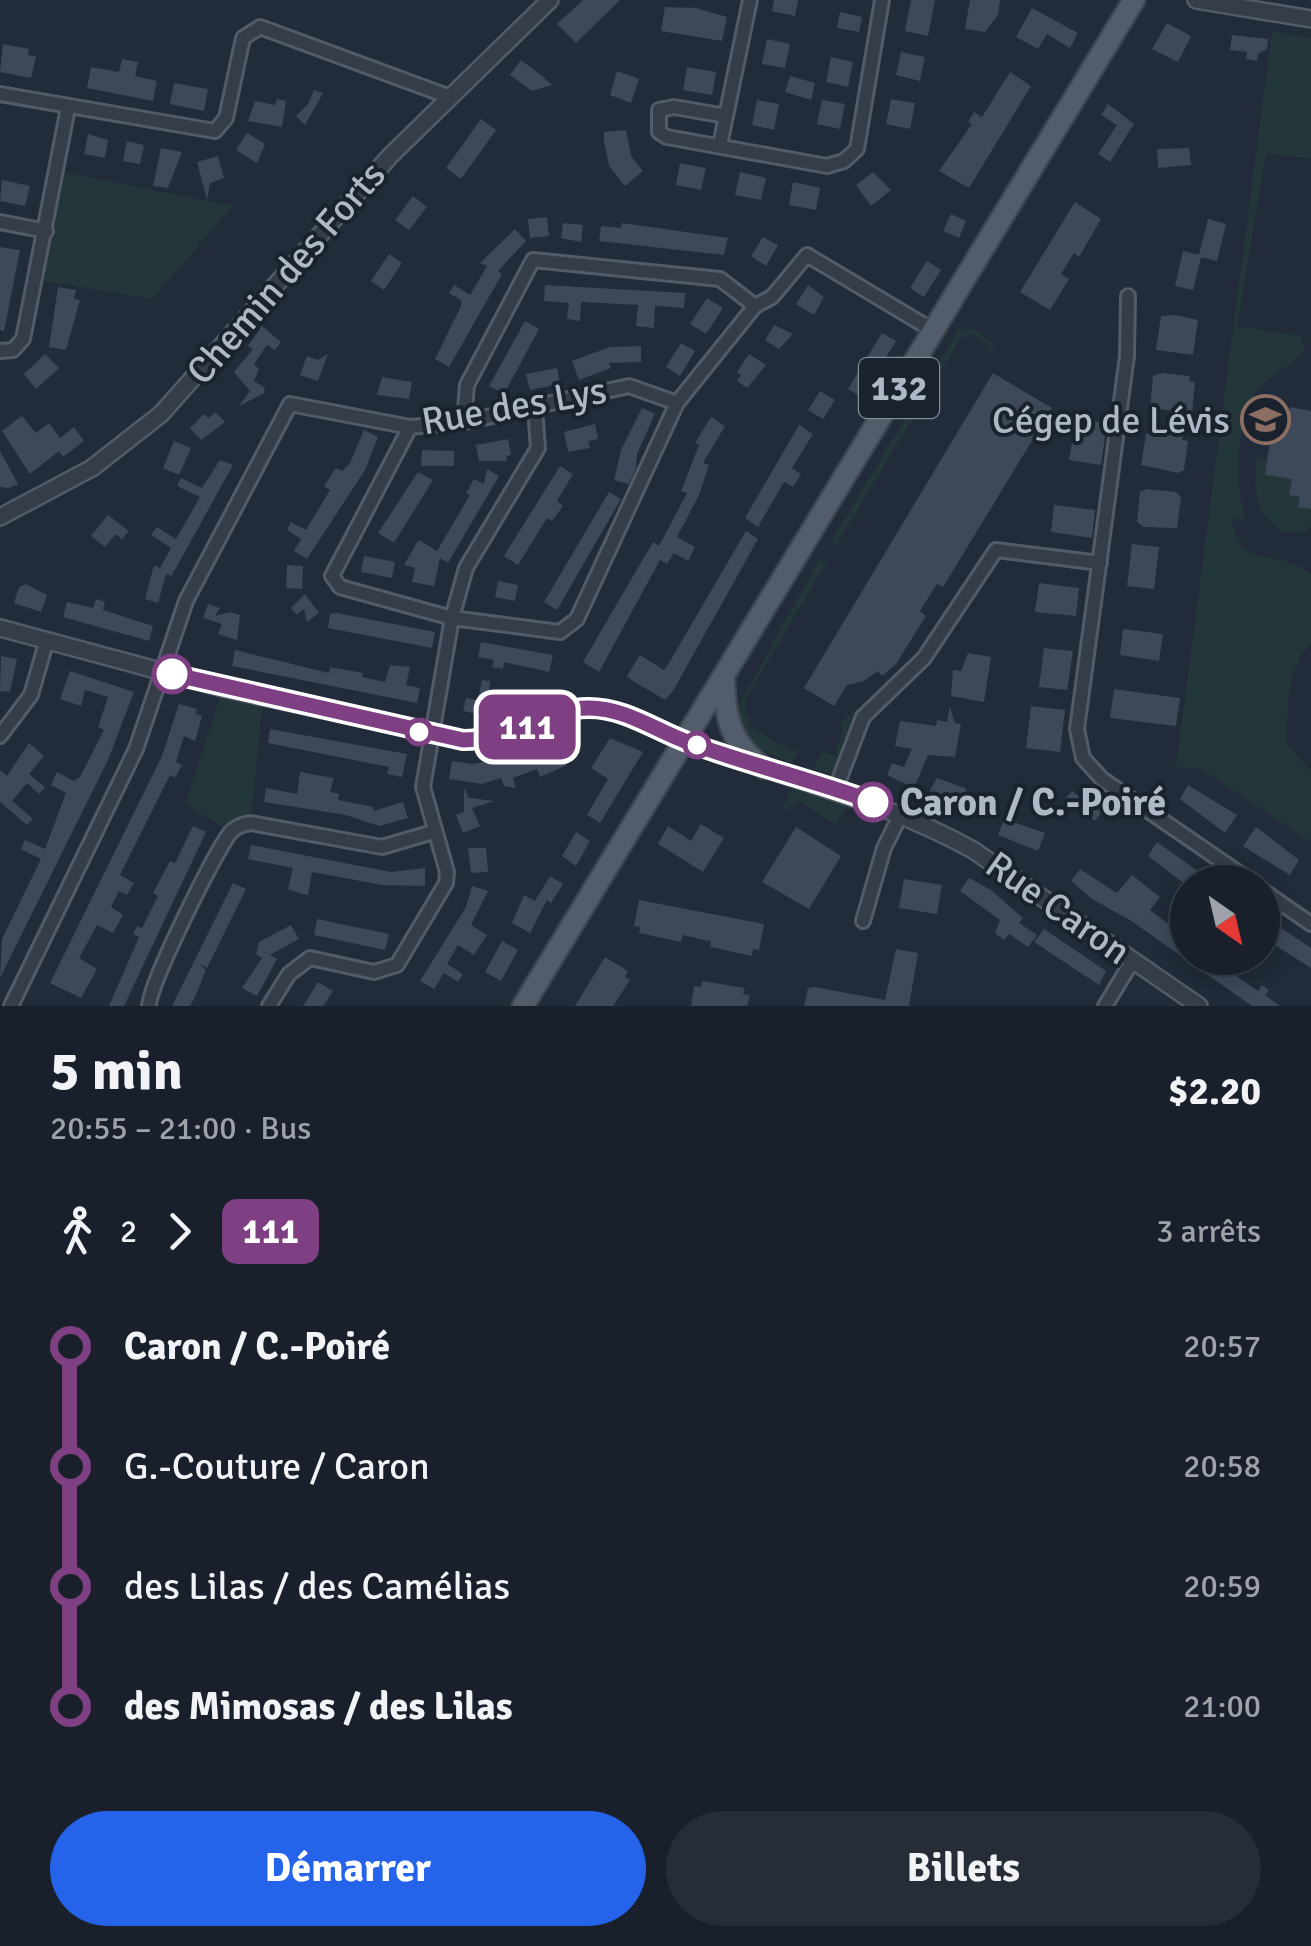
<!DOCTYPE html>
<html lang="fr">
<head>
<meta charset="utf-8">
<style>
	body { margin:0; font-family:Signika,sans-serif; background:#262d37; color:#f1f3f6; height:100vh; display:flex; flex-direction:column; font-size:38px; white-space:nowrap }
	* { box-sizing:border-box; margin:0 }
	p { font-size:32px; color:#9fa3a9 }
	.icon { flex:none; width:55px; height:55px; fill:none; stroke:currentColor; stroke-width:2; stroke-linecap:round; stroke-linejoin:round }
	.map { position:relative; height:1006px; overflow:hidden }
	.drawer { display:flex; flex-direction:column; background:#19202b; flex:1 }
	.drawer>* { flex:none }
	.badge { padding:0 20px; border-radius:15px; font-size:35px; line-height:65px }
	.needle { width:65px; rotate:146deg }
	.fabs { position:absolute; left:1170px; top:865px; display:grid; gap:20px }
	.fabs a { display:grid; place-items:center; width:110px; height:110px; border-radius:50%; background:#19202b; box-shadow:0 5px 25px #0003,0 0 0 2px #373e47; font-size:50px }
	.map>.badge { position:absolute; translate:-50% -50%; box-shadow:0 0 0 5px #fff }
	.legs { display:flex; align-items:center; gap:15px; height:110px; padding:0 50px; font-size:32px }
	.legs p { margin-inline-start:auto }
	.overview { display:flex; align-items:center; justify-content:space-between; height:170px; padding:0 50px }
	h1 { font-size:55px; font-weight:700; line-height:75px }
	.button { display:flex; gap:20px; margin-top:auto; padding:20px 50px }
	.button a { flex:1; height:115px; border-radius:60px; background:#2563eb; color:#fff; font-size:40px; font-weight:700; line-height:115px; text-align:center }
	.button a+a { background:#262d37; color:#f1f3f6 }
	ul { padding:0 50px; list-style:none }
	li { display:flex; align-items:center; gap:35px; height:120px; font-size:38px }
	li i { display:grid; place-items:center; width:15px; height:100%; margin:0 12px; background:currentColor }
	li i::after { content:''; width:25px; height:25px; margin:-12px; border:8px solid; border-radius:50%; background:#19202b }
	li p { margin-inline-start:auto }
	li:first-child i { background:linear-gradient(#0000 50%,currentColor 0) }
	li:last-child i { background:linear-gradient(currentColor 50%,#0000 0) }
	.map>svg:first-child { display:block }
	.green { fill:#23373a }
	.building { fill:#3d4959 }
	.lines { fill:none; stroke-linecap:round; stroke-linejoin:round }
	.minor-casing { stroke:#525b67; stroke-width:18 }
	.tertiary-casing { stroke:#525b67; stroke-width:20 }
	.primary-casing { stroke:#3e4653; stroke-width:25 }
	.minor { stroke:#353d4a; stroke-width:12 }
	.tertiary { stroke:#353d4a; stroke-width:15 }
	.primary { stroke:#535c6a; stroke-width:20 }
	.line-1-casing { stroke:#fff; stroke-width:22 }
	.line-1 { stroke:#7e4082; stroke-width:15 }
	.stop-1-dot { fill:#fff; stroke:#7e4082; stroke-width:5 }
	.labels { text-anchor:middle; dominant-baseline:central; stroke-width:8; stroke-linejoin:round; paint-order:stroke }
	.shield { fill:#1a222e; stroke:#828b98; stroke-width:2.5 }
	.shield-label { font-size:35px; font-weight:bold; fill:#afb8c6 }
	.street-label { font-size:38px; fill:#afb8c6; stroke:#1a222e }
	.poi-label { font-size:38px; fill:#afb8c6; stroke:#1a222e; text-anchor:end }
	.stop-label { font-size:38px; font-weight:bold; fill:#afb8c6; stroke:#1a222e; text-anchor:start }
</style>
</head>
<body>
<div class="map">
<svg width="1311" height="1006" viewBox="0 0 1311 1006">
	<rect width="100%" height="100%" fill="#212b39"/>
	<g class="green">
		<path d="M 1272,31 L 1311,38 L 1311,159 L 1266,153 L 1237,326 L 1300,336 L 1305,347 C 1295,366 1272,373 1258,389 C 1237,416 1232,490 1247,519 L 1231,519 C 1241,575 1280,545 1311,575 L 1311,645 C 1287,660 1287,719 1287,745 L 1311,771 L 1311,842 L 1201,769 L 1176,767 Z"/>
		<polygon points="57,171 233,206 152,299 36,280"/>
		<polygon points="959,329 974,329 995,345 987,355 990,345 972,334 960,339 836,546 832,540"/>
		<path d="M 1257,457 L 1267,459 L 1265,475 L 1292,479 L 1289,495 L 1300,497 L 1311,509 L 1311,525 L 1305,533 L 1283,533 C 1254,513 1253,489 1257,457 Z"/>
		<path d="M 819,560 L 827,562 L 745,700 L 745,715 L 750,717 L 748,725 L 794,753 L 801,746 L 792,763 C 762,753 735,739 740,703 Z"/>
		<polygon points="223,688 263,696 251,823 231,832 185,804"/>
		<path d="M 869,700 C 850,722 843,763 832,774 L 813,769 L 821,752 L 835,755 L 843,728 L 838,724 Z"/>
		<polygon points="792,789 849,804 836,825 797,800 787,812 782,807"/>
	</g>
	<g class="building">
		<polygon points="583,0 620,0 576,43 557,24"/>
		<polygon points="774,0 798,0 795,16 772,11"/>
		<polygon points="911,0 935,0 928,36 905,31"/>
		<polygon points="970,0 1000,0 998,15 985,32 965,29"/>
		<polygon points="665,7 696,8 727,17 722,41 661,31"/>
		<polygon points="1032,8 1078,33 1070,48 1047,34 1038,49 1016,37"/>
		<polygon points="840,12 862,17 859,32 837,28"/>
		<polygon points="1167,23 1191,36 1178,62 1152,49"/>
		<polygon points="1232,35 1268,39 1267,49 1258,54 1257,61 1246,59 1247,52 1230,50"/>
		<polygon points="767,39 790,44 785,68 762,64"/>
		<polygon points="3,44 29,49 28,55 36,56 31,78 0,72"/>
		<polygon points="901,52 925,57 920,81 896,75"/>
		<polygon points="831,57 853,62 848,87 826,82"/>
		<polygon points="122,59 138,62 135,76 157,81 153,101 87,88 91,67 119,72"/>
		<polygon points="521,60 542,76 552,85 532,91 510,75"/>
		<polygon points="687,67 716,72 712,95 683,90"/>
		<polygon points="617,71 639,79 631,103 610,95"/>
		<polygon points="1010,72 1031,86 969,188 939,171 972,124 968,122 974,112 982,117"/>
		<polygon points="790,76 815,83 811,100 785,92"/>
		<polygon points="174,83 208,89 204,111 170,104"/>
		<polygon points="314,90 323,93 305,125 296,116 308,104"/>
		<polygon points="277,99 286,101 282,127 248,121 255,101 275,105"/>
		<polygon points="891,99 915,103 910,129 886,124"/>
		<polygon points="757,100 779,104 774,130 752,125"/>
		<polygon points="822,100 845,104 840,129 817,124"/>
		<polygon points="1108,104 1134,124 1110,162 1098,154 1117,125 1101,115"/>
		<polygon points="481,119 496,130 461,179 446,168"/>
		<polygon points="626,130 631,156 643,171 625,186 609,166 604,141 604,132"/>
		<polygon points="247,133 265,144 257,163 236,150"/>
		<polygon points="88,134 108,140 105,158 84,154"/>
		<polygon points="127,141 144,145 140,164 123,161"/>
		<polygon points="161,148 182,152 168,188 153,186"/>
		<polygon points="1189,148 1191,165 1158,168 1157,149"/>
		<polygon points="218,156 224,178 210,183 207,200 197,162"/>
		<polygon points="680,163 706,168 701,190 676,185"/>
		<polygon points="740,172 766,178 761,200 735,195"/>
		<polygon points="873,172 891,190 871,206 856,185"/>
		<polygon points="2,180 30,186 25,206 0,201"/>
		<polygon points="793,182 820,188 816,210 789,205"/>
		<polygon points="413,196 427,207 409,230 395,220"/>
		<polygon points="1075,202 1101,219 1079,257 1074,253 1061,274 1069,279 1050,310 1020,292"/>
		<polygon points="951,214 966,221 959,238 943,231"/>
		<polygon points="547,217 549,236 530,238 528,219"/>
		<polygon points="1208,219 1226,224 1217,261 1201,257 1193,290 1175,286 1183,251 1199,255"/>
		<polygon points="563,223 583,225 581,242 561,238"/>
		<polygon points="622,223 728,238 724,255 599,241 601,226 621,228"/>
		<polygon points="515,229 526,241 498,271 502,274 449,367 435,359 461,306 461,300 449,293 454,285 470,295 487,266 480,263"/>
		<polygon points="763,237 778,245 766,266 751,256"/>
		<polygon points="0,247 20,250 4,331 0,330"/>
		<polygon points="389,254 402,263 384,290 371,281"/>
		<polygon points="927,261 941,270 924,297 910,288"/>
		<polygon points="545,285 685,293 684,308 655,306 654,328 636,326 638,305 581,302 580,321 567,319 569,303 544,301"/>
		<polygon points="808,285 824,297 814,315 796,304"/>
		<polygon points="58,287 76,290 74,299 80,300 66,350 49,347"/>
		<polygon points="707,298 723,308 706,334 690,324"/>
		<polygon points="1175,315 1198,320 1193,355 1156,350 1161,316"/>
		<polygon points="525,321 539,329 504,394 489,386"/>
		<polygon points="774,325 793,334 779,349 765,340"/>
		<polygon points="262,326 281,342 275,350 267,345 254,364 259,369 254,381 265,388 264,393 239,406 250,391 234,372 253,349 248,346"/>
		<polygon points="882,333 896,341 861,397 848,389"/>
		<polygon points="681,343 695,351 680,376 666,367"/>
		<polygon points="641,346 641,362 609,363 611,368 579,380 572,361 610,347"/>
		<polygon points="45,354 59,368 36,389 24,374"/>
		<polygon points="328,354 318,381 300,375 307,356 318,360"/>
		<polygon points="749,354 766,365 747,388 737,381 741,375 737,372"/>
		<polygon points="557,368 560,384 530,390 526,374"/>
		<polygon points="993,373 1052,408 943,587 937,584 920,611 926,616 896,664 882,676 878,671 864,681 847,685 834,706 804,688"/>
		<polygon points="1162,373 1190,376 1189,381 1195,382 1192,413 1150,408 1153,376"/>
		<polygon points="382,377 412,382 409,399 377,395"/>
		<polygon points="820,391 835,400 823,419 808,410"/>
		<polygon points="1290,407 1311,411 1311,509 1298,507 1300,497 1289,495 1292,479 1265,475 1273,421 1287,423"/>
		<polygon points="642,408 655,414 637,454 636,468 629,484 614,480 621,450"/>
		<polygon points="215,412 225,422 201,440 190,428 204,414 209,418"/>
		<polygon points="22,416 36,433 49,423 60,438 74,427 84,441 63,457 59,451 30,474 2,431"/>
		<polygon points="711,417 725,426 703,463 709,465 699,495 677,537 695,547 688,561 674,553 667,564 660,560 599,672 583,662 653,542 659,546 687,493 681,491 699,445 695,443"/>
		<polygon points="1076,418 1107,423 1101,465 1069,460"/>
		<polygon points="595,424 598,439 588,441 590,448 568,452 564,432"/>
		<polygon points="799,425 813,434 792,468 801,474 793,487 784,482 758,527 745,518"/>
		<polygon points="364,430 378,437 365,470 307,559 294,551 301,539 287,530 291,522 306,530 330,490 324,486 336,468 342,471 350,463"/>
		<polygon points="1154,432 1183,436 1182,440 1188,441 1184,470 1178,473 1141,465 1146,434"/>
		<polygon points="508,439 511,455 506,456 507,461 479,461 476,445"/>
		<polygon points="174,441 191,448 179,475 163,468"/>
		<polygon points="422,450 454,451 454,466 421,466"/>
		<polygon points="0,451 18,484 9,488 0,487"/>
		<polygon points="220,460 233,465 176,568 171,576 166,574 158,603 145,599 154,565 160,568 171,548 151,535 157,527 176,539 200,497 177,486 181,478 202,488"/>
		<polygon points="560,466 573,474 557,501 563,506 552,521 547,518 518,565 504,556"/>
		<polygon points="487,469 499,476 448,563 440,558 434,586 412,582 415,568 404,565 416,544 419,540 437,551 470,495 466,493 474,479 484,484"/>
		<polygon points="418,472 433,480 394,543 378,533"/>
		<polygon points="1147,489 1176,492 1181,497 1177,528 1144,527 1137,522 1140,492"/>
		<polygon points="609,492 621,499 557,610 544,602"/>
		<polygon points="1054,505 1095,510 1092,538 1051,532"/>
		<polygon points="108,515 129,531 122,539 116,534 105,547 91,536"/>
		<polygon points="746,531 758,539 673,691 665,700 633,681 627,676 640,655 664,670 669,663"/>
		<polygon points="1132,544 1159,547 1154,589 1127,586"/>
		<polygon points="364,556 395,562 392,578 361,572"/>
		<polygon points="287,565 303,566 302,589 286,588"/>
		<polygon points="498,581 518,585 515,601 495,597"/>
		<polygon points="1039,583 1079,588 1076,616 1035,612"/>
		<polygon points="26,584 47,595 41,612 14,603 19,587"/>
		<polygon points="305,594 319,613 307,622 304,609 297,615 291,608"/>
		<polygon points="96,599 105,602 103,610 153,626 149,641 63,617 67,602 93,608"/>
		<polygon points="208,604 220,608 215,616 230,612 240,615 237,640 218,634 222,624 203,618"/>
		<polygon points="337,613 435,632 432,648 328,628 330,614"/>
		<polygon points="1123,629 1163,634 1159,661 1120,655"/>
		<polygon points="481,642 553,655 549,672 504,662 503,669 492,667 494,660 478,657"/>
		<polygon points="1044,648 1073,651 1067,690 1039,687"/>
		<polygon points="235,650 329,673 330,667 363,673 362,677 385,682 390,665 410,667 406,685 420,688 417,703 232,666"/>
		<polygon points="968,653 991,657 984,702 951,696 953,670 961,671"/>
		<polygon points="1,656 17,659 10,692 0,691"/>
		<polygon points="70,671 134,692 108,760 0,978 2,939 41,859 21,849 25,840 45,849 66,793 51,785 57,772 74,781 80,777 104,730 98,727 108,697 85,690 81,706 60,699"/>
		<polygon points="482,680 490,681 489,692 518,697 515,711 489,706 487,716 463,711 466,698 478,700"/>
		<polygon points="1114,689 1180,698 1176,726 1110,718"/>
		<polygon points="179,704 197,709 196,714 202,716 195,741 184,736 176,762 182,765 175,778 170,775 120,875 134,883 127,895 119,891 111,907 123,915 113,933 97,925 79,958 97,969 81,998 50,983 162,756"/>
		<polygon points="1031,706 1065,710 1060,752 1026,748"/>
		<polygon points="950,707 955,723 961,724 955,757 928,755 914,788 887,775 892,763 904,767 912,749 895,746 900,721 936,726 937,720 947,722"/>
		<polygon points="270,729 407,754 402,777 387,774 389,767 268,743"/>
		<polygon points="610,738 643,752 600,823 587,815 608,779 591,768"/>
		<polygon points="555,740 567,765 540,777 537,769 513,778 516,788 504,786 501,778 482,784 449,779 452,761 472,764 501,759 501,764"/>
		<polygon points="29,743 44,756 29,774 45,787 39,794 27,783 12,801 33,819 27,825 0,802 0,770 7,776"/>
		<polygon points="300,772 334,778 330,792 339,794 338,800 374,807 373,811 403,802 408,818 379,826 346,815 264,802 266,788 297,794"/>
		<polygon points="937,778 965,788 969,796 961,811 928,794"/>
		<polygon points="1188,785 1237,815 1225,833 1180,799"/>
		<polygon points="464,788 469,798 495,801 472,808 480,826 463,833 456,815 464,812"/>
		<polygon points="1072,791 1083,800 1087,794 1106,806 1095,821 1066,798"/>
		<polygon points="1004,819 1045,833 1038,851 998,835"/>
		<polygon points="701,824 724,838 703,872 658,844 668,826 691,841"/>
		<polygon points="193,826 206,832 124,1006 109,1006 139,937 133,934 137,926 142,928 158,896 153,893 170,861 175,863"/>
		<polygon points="796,827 841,856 809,909 762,882"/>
		<polygon points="1256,827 1299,860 1290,875 1243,846"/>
		<polygon points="576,832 590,841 576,866 562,856"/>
		<polygon points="1157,842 1206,877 1202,882 1182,882 1148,856"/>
		<polygon points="251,845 391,872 425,868 425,886 382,885 312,872 308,895 299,893 288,889 293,868 248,859"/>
		<polygon points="468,848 486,848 488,872 471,873"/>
		<polygon points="1080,869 1117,893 1132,875 1160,897 1150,910 1188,939 1188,958 1210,958 1258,991 1262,985 1269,990 1265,995 1280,1006 1252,1006 1130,920 1092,899 1071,881"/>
		<polygon points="550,876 563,884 551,903 547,900 530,933 512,923 524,895 535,901"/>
		<polygon points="969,878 991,890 1023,918 1019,923 1037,935 1028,947 1009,934 1004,940 995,933 1000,920 960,891"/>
		<polygon points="904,879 942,885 937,914 899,908"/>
		<polygon points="233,883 246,889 207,968 199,963 206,970 195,997 190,1006 172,1006"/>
		<polygon points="472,886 488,891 471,925 487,935 474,955 458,945 447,964 463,974 458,982 444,973 434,989 420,981 466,907"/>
		<polygon points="639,900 764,924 759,950 753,949 752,956 710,947 711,941 704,940 683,935 681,942 639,933 640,927 634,926"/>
		<polygon points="1262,915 1311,948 1311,968 1262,937"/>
		<polygon points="317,919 389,934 385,950 314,935"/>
		<polygon points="291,925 299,939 270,955 277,959 257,996 242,988 262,958 256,954 259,942"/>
		<polygon points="1044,929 1106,971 1099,985 1034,942"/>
		<polygon points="502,941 518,950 501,981 485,972"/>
		<polygon points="896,949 918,953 909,1006 804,1006 808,988 814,987 885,1000"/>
		<polygon points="605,957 628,971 625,977 630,980 613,1006 575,1006"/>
		<polygon points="702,981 745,988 743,994 750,995 747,1006 691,1006 694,986 701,987"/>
		<polygon points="318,982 333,991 323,1006 303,1006"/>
	</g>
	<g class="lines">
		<defs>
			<g id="minor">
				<polyline points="0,94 215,131 226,118 243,38 260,27 450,97"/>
				<polyline points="726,116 674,107 659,110 659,132 667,137 827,166 844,161 857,149 882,0"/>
				<polyline points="720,145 750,0"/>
				<polyline points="0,222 46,231"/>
				<polyline points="1128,296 1127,356 1077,729 1083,758 1102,779 1252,882"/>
				<polyline points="0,351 13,350 23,339 68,108"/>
				<polyline points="464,422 467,385 533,260 720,279 755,306"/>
				<polyline points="410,427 332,576 340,587 452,618 560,632 577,619 677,403 755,306 772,297 807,255 934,331"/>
				<polyline points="0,736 31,695 46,643"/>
				<polyline points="836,788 863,717 924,658 996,550 1100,563"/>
				<polyline points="1262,890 1311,924"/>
				<polyline points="863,921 884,848 901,814"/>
				<polyline points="11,1006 136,749 186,601 290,404 410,427 464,422 629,386 677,403"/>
				<path d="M 149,1006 C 150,983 214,854 230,833 C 236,826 243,824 251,823 L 382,847 L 433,832"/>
				<polyline points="269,1006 289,974 310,958 374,972 397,965 446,883 447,872 423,787 452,618 466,568 538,448 535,408"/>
				<polyline points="1105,1006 1133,960"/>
			</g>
			<g id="tertiary">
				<polyline points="1196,0 1311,19"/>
				<polyline points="0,517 92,468 161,414 390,156 550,0"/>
				<path d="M 0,628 L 223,688 L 463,740 C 509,740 543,710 587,708 C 624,707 655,729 688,742 C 787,780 877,797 973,850 L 1199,1006"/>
			</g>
			<g id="primary">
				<path d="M 724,679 C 725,719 731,744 764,768"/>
				<polyline points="523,1006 1134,0"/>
			</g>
		</defs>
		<use href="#minor" class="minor-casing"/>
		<use href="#tertiary" class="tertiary-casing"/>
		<use href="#primary" class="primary-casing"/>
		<use href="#minor" class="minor"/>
		<use href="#tertiary" class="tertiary"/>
		<use href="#primary" class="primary"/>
	</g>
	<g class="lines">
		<defs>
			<path id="line-1" d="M 172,674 L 463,740 C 511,740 544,708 589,708 C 626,708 656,731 690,743 C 750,765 813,780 873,802"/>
		</defs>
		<use href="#line-1" class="line-1-casing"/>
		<use href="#line-1" class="line-1"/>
	</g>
	<defs>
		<symbol id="university-ring" viewBox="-11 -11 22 22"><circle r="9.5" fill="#1a222e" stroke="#8d6e63" stroke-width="1.5"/><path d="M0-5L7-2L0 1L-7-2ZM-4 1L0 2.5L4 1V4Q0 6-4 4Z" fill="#8d6e63"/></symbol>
	</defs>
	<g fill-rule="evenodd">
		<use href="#university-ring" x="1238" y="392" width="55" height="55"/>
	</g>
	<g class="stop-1-dot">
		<circle cx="172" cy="674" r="18"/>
		<circle cx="419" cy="732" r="12"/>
		<circle cx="697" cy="745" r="12"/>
		<circle cx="873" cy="802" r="18"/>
	</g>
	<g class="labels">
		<rect class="shield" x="859" y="358" width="80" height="60" rx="8"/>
		<g class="shield-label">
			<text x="899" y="388">132</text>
		</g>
		<g class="street-label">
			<text transform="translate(286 273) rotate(-49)">Chemin des Forts</text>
			<text transform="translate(514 406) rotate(-10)">Rue des Lys</text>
			<text transform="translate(1058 908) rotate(35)">Rue Caron</text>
		</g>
		<g class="poi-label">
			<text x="1230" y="420">Cégep de Lévis</text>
		</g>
		<g class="stop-label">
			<text x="900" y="802">Caron / C.-Poiré</text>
		</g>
	</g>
</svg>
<div class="fabs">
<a><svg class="needle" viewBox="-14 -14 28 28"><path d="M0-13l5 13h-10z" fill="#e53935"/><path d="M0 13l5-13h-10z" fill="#9fa3a9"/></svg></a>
</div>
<b class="badge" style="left:527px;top:727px;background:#7e4082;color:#fff">111</b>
</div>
<section class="drawer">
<div class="overview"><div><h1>5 min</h1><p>20:55 – 21:00 · Bus</p></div><b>$2.20</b></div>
<div class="legs"><svg class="icon" aria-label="walk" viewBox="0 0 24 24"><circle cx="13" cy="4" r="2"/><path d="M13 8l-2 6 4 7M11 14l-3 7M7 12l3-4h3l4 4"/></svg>2<svg class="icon" aria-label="forward" viewBox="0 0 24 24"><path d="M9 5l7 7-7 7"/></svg><b class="badge" style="background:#7e4082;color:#fff">111</b><p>3 arrêts</p></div>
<ul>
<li><i style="color:#7e4082"></i><b>Caron / C.-Poiré</b><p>20:57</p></li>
<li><i style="color:#7e4082"></i><span>G.-Couture / Caron</span><p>20:58</p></li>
<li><i style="color:#7e4082"></i><span>des Lilas / des Camélias</span><p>20:59</p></li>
<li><i style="color:#7e4082"></i><b>des Mimosas / des Lilas</b><p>21:00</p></li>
</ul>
<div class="button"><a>Démarrer</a><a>Billets</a></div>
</section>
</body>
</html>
